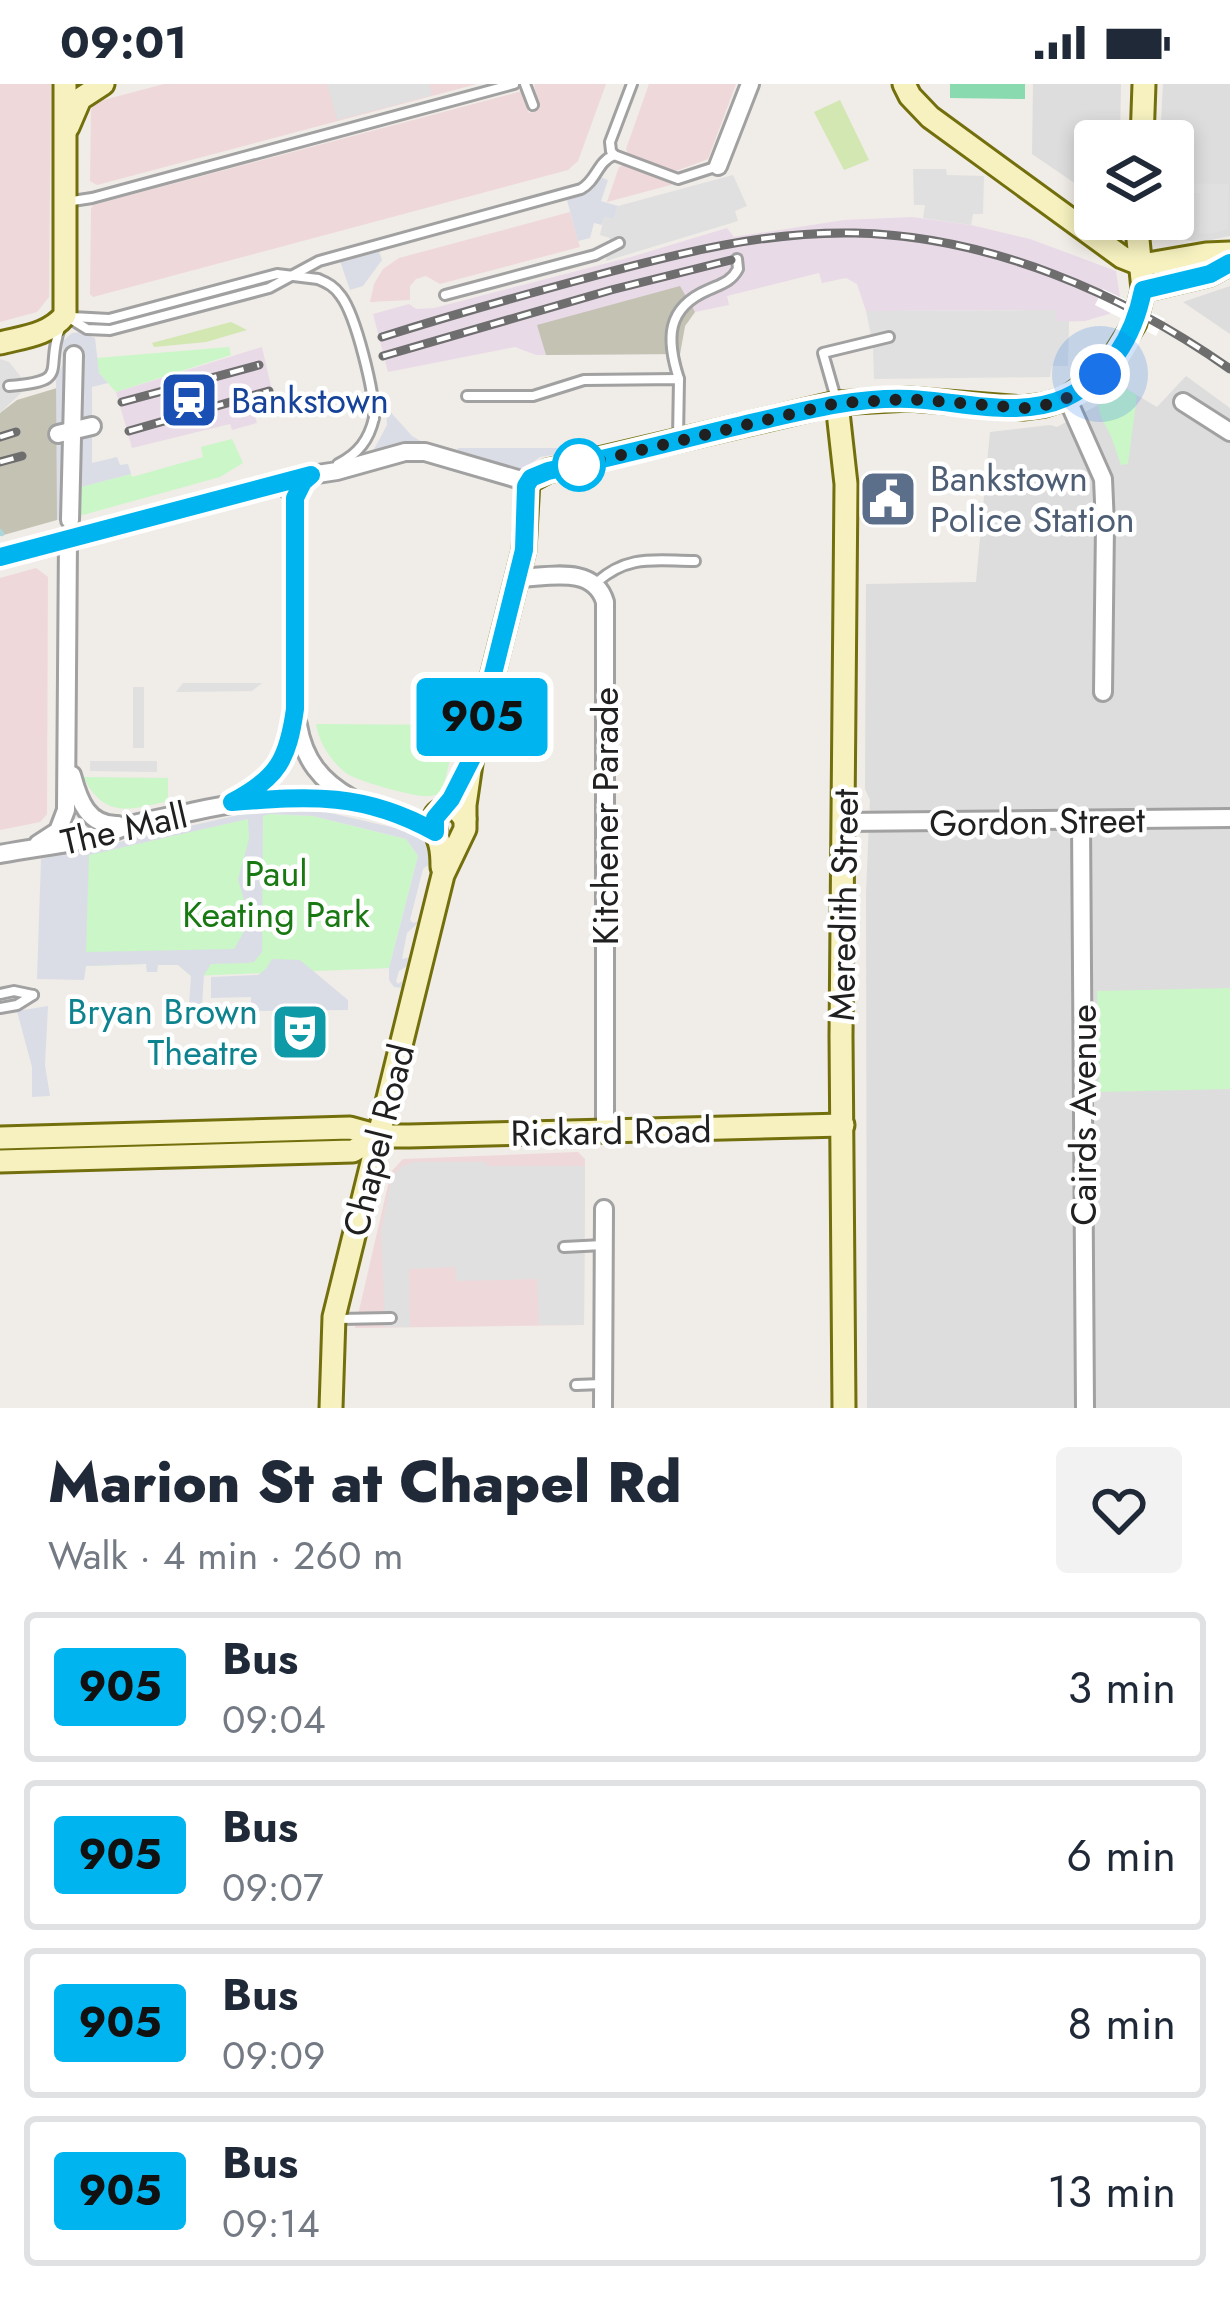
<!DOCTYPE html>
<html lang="en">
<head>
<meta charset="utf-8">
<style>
	body { margin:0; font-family:Jost,sans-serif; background:#f2f2f3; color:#1f2937; height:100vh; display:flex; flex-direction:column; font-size:45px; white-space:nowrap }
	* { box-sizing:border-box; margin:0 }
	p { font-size:39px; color:#747a83 }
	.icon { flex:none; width:66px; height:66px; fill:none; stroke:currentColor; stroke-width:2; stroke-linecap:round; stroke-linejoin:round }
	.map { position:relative; height:1324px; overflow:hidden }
	.panel { display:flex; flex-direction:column; background:#fff; flex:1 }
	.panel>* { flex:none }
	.badge { padding:0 24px; border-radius:9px; font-size:42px; line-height:78px }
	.fabs { position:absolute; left:1074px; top:36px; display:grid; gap:24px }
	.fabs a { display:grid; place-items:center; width:120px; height:120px; border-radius:12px; background:#fff; box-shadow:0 6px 18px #0003; font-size:60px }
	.you { position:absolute; width:60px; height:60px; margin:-30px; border:9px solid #fff; border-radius:50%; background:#1a73e8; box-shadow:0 0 0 18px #1a73e833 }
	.map>.badge { position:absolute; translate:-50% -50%; box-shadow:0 0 0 6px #fff }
	.round { display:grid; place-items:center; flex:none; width:126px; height:126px; border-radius:12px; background:#f2f2f3 }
	.summary { display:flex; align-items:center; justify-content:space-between; height:204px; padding:0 48px }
	h1 { font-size:57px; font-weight:800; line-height:90px }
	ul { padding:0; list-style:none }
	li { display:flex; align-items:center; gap:36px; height:150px; margin:0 24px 18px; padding:0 24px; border:6px solid #e0e1e3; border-radius:12px }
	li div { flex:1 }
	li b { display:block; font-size:45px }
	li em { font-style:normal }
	li .badge { min-width:132px; font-weight:700; text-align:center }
	.status { display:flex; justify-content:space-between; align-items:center; height:84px; padding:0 60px; background:#fff; direction:ltr }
	.status svg { height:33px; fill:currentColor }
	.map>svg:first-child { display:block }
	.residential { fill:#dedddd }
	.commercial { fill:#efd8da }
	.industrial { fill:#e9dae8 }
	.construction { fill:#c4c2b3 }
	.grass { fill:#d2e7b1 }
	.park { fill:#caf6c8 }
	.pitch { fill:#8adab0 }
	.parking { fill:#e0e0e0 }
	.plaza { fill:#dbdde6; fill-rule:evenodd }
	.pier { fill:#fff }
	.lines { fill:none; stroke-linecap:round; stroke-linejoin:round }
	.stream { stroke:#abd6db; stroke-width:4.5 }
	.lane-casing { stroke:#a1a1a1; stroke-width:14 }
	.street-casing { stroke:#a1a1a1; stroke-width:22 }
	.secondary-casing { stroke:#726f0c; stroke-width:27 }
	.lane { stroke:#fff; stroke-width:8 }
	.street { stroke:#fff; stroke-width:16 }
	.secondary { stroke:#f6f1bf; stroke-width:21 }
	.rail-casing { stroke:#6e6e6e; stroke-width:9 }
	.rail { stroke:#fff; stroke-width:4.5; stroke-dasharray:14; stroke-linecap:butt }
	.lane-bridge-casing { stroke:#a1a1a1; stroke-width:14; stroke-linecap:butt }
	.lane-bridge { stroke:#fff; stroke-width:8 }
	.line-casing { stroke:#fff; stroke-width:27 }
	.line { stroke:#00b5ef; stroke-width:18 }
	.walk { stroke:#202020; stroke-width:12; stroke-dasharray:0 21.6 }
	.stop-dot { fill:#fff; stroke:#00b5ef; stroke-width:6 }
	.labels { text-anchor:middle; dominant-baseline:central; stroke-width:9; stroke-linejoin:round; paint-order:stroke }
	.transit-label { font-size:36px; fill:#164399; stroke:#fff; text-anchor:start }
	.service-label { font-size:36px; fill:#4e5e75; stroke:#fff; text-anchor:start }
	.street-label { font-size:36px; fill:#202020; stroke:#fff }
	.park-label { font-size:36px; fill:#187913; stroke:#fff }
	.culture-label { font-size:36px; fill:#0d838f; stroke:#fff; text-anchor:end }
</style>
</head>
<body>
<div class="status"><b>09:01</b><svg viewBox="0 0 49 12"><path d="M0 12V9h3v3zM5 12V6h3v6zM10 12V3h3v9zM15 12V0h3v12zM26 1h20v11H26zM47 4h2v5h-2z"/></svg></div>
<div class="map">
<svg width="1230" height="1324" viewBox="0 0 1230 1324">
	<rect width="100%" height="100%" fill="#f0ece7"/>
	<g class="residential">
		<polygon points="1033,0 1121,0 1120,57 1095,57 1095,113 1032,70"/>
		<polygon points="1163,0 1230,0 1230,152 1202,158 1156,154 1157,135 1173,135 1173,57 1160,57"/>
		<polygon points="1230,202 1230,250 1183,218"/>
		<polygon points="1186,292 1230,324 1230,1324 867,1324 866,809 870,716 865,705 866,500 976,498 990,348 1050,341 1057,343 1098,321 1104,308 1113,304 1125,304 1157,323"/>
	</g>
	<g class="commercial">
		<polygon points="0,0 51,0 49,213 37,228 0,238"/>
		<polygon points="164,0 477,0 97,101 90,97 91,26 96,18"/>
		<polygon points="534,0 606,0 578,77 568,86 93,213 90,210 91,125 93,121 522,7 529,29 539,25"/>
		<polygon points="649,0 736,0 708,75 676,87 628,70 626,65"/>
		<polygon points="623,81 624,81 674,100 607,118 619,83"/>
		<polygon points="570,128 580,163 440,200 426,192 416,195 410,202 410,216 370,218 374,200 383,185 399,174"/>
		<polygon points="36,484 48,493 47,730 40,738 0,746 0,494"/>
		<polygon points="578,1068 585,1075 584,1241 355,1244 391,1088 403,1075"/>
	</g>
	<g class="industrial">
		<polygon points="912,133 971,141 1030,155 1116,187 1120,213 1109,230 1085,237 1056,238 1055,226 866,227 857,200 846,194 822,199 819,189 727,212 729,221 695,228 685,242 680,270 536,271 515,263 388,288 373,230 409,220 416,225 434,224 631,173 727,144 734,153 844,136"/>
		<polygon points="262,263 274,315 252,322 257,339 232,346 230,340 132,364 116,308"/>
	</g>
	<g class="construction">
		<polygon points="680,202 695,228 685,242 680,270 546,271 537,241"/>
		<polygon points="57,304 57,436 0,452 0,329 17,316"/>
	</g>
	<g class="grass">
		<polygon points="840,16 869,76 844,86 814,28"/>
		<polygon points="231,238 247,246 206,258 154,263 152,259"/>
	</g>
	<g class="park">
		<polygon points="229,263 231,271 116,308 99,289 97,274"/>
		<path d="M 1113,304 L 1125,304 L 1137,311 L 1128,380 L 1121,381 C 1117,370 1114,360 1110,350 C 1100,330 1089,318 1113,304 Z"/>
		<polygon points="232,355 243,379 220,393 79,432 72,405 131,390 132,393 203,373 201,363"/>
		<path d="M 316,640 L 458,641 L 444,701 C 439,708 439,711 430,712 C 416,714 357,697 346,689 C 331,677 319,659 316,640 Z"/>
		<path d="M 83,693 L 168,694 L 168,717 C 129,726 105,735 83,693 Z"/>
		<polygon points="269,730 313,732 406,755 418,772 389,884 191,892 178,881 158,881 157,888 147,888 146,880 85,882 88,771"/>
		<polygon points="1230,904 1230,1005 1099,1008 1097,907"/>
	</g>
	<polygon class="pitch" points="950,0 1025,0 1025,15 950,14"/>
	<g class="parking">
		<polygon points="327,0 429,0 432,11 337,36"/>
		<polygon points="913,85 946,85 947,91 984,92 983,130 973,130 971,141 923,134 925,121 914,121"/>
		<polygon points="733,91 747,122 735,127 738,137 606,177 610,154 600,151 604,133 614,135 618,122"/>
		<polygon points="1173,99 1229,100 1228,145 1211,150 1199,149 1200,109 1175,108 1173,146 1163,146 1163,135 1173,135"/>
		<polygon points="1056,226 1056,237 1069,237 1068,282 1052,282 1050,293 874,295 873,261 866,227"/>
		<polygon points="0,275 9,278 21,293 24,306 0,329"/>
		<polygon points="183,599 262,599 252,607 176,608"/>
		<rect x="133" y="603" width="11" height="61"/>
		<polygon points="90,677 157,677 157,688 90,687"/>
		<polygon points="413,1078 486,1078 487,1082 585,1082 584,1241 539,1241 537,1195 457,1197 455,1183 409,1185 410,1243 385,1243 381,1147 392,1093 401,1083"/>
	</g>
	<g class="plaza">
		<polygon points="600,93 608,96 601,117 618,122 614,135 604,133 602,141 594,139 590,154 578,157 567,116 589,106"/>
		<polygon points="379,167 382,176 363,202 350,206 340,177"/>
		<polygon points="80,248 95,254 99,289 108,299 92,303 92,379 117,373 120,381 128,380 131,390 73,405 79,432 57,436 56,296 62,281 63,257 72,249"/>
		<polygon points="386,323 412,352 431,363 372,369 387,341"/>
		<polygon points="458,364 578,364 579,367 540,373 520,387 496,384 497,378 457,367"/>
		<path d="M 256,722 L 318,722 L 326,728 L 395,744 L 408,742 L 428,752 L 435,776 L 423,785 L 410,836 L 413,839 L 420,837 L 407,849 L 402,875 L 410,873 L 409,881 L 399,887 L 396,897 L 398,900 L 404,896 L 402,904 L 394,903 L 389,896 L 389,884 L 418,772 L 406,755 L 313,732 L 270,730 L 263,732 L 262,868 L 254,878 L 247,879 L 211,880 L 204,891 L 202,922 L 189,921 L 191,892 L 178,881 L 158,881 L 157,888 L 147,888 L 146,880 L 86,882 L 84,896 L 37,895 L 41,775 L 58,771 L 67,764 L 101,757 L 110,760 L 247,729 ZM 248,735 L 249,755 L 238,795 L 250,837 L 234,865 L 86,868 L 89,771 Z"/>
		<polygon points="272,875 300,876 348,916 348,926 251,927 251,913 211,914 211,893 258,891 266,885"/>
		<polygon points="48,922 45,981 50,1012 32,1013 32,983 17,927"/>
	</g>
	<polygon class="pier" points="1103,205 1165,235 1156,252 1095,221"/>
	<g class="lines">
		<polyline class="stream" points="0,447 2,450"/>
		<defs>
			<g id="lane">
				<polyline points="525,0 533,21"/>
				<polyline points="614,71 678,95 715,83"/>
				<polyline points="614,71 611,67 610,58 632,0"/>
				<polyline points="66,118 92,114 514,0"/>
				<polyline points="445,211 595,171 619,159"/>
				<path d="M 66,232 L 87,245 L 110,246 L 269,204 L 319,177 L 581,105 C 597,96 597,78 614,71"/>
				<polyline points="72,233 109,235 277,190 318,195"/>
				<path d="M 679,295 C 666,255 666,224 708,206 C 721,200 731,198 738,185 L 737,175"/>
				<path d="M 9,302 C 72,297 44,287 60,244"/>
				<polyline points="467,312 533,312 584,296 679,295 678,354"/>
				<polyline points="837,318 823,269 889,253"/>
				<path d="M 338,380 C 358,370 369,356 374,334"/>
				<path d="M 597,498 C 629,470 655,477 695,477"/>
				<polyline points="0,910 14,907 33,911"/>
				<polyline points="0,924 17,921 33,911"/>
				<polyline points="564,1163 603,1161"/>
				<polyline points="339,1235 391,1234"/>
				<polyline points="576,1301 602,1300"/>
			</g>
			<g id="street">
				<polyline points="718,82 750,0"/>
				<polyline points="1067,314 1103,395 1105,441 1103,608"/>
				<polyline points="1183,318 1230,348"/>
				<polyline points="58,350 92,342"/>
				<polyline points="70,436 74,271"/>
				<polyline points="0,473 274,400 286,403 295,414"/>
				<path d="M 518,494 C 549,493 594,481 605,518 L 605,1048"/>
				<path d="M 298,641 C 304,676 321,697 351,714"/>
				<path d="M 72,691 C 79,717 88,742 118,741"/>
				<path d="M 232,718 C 278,695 288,675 295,625 L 295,414 L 303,398 L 311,391 L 337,387 L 405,368 L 425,368 L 528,398"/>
				<polyline points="1081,737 1085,1324"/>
				<polyline points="844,738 1230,734"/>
				<polyline points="38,760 58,747 66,726 68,455"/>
				<path d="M 0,770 C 34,763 67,761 101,752 C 110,749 118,745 127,742 C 148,736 170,732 191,728 C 274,709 359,704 435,749"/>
				<polyline points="603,1324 604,1125"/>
			</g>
			<g id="secondary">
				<polyline points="904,0 910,12 930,33 1122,173 1142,181 1206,170 1230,169"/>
				<polyline points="68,43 80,15 103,0"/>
				<polyline points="1142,57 1144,0"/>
				<polyline points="1143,206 1210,190 1230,179"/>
				<path d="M 0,259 C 23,253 49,251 65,231 L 65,0"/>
				<polyline points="837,319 846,400 841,952 844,1324"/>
				<path d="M 442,783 C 442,775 442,769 440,761 C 437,749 425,729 446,725 C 457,723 459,728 465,735"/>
				<polyline points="0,1054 350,1044 379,1052 409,1052 843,1041"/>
				<polyline points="0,1077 353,1067 379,1052"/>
				<polyline points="331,1324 334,1233 443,791 465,745 465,721 472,673 524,466 528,398 548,387 837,319 909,315 1023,324 1045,321 1067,314 1107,284 1135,239 1143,206 1136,135"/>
			</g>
		</defs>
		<use href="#lane" class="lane-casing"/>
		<use href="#street" class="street-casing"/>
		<use href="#secondary" class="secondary-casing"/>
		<use href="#lane" class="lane"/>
		<use href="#street" class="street"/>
		<use href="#secondary" class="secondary"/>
		<defs>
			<g id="rail">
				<path d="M 382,253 C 452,231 523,211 594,192 C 680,169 766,147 855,149 C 989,152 1122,209 1230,285"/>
				<polyline points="383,272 611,206 731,176"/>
				<polyline points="122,318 259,281"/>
				<polyline points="129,347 269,307"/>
				<polyline points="0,353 16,348"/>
				<polyline points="0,378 22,372"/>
			</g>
		</defs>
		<use href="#rail" class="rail-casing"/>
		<use href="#rail" class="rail"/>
		<defs>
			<path id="lane-bridge" d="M 318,195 C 328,199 335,203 341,212 C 356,232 375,309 374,334"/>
		</defs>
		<use href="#lane-bridge" class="lane-bridge-casing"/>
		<use href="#lane-bridge" class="lane-bridge"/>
	</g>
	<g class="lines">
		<defs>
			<path id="line" d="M 0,473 L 311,391 L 303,398 L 295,414 L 295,625 C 288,675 278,694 232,718 C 310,712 364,708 435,748 L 435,734 L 451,715 L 472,674 L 524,466 L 526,402 L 531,394 L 548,387 C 617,373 686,354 755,338 C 806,326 856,313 910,315 C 959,317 1018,335 1065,314 C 1109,294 1134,252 1143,206 L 1210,190 L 1230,179"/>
		</defs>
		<use href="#line" class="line-casing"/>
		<use href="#line" class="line"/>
		<polyline class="walk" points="579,381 837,319 909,315 1024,324 1045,321 1067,314 1100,290"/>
	</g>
	<defs>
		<symbol id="station-square" viewBox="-11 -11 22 22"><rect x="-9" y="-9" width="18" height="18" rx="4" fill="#1a4fb4" stroke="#fff"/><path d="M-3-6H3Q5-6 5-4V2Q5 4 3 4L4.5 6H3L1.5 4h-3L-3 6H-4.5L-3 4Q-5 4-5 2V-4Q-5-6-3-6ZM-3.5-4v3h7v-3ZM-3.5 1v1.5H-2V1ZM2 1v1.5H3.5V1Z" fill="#fff"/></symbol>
		<symbol id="civic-square" viewBox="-11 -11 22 22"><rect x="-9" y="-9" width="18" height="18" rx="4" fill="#5c6f8a" stroke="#fff"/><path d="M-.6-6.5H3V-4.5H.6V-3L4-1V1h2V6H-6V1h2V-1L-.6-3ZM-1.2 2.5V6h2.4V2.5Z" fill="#fff"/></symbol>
		<symbol id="theatre-square" viewBox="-11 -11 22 22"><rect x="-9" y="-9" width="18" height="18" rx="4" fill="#0f9aa8" stroke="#fff"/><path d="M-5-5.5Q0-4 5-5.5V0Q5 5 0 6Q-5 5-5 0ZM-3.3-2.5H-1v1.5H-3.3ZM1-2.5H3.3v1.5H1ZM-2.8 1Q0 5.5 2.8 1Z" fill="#fff"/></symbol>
	</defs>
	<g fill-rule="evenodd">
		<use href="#station-square" x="156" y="283" width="66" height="66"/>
		<use href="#civic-square" x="855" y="382" width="66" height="66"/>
		<use href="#theatre-square" x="267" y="915" width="66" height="66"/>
	</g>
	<circle class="stop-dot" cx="579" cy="381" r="24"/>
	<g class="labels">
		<g class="transit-label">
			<text x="231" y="316">Bankstown</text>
		</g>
		<g class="service-label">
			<text x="930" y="394">Bankstown<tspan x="930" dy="41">Police Station</tspan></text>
		</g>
		<g class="street-label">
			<text transform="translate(605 732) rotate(-90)">Kitchener Parade</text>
			<text transform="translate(1037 737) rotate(-1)">Gordon Street</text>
			<text transform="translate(124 744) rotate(-13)">The Mall</text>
			<text transform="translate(843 821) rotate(-89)">Meredith Street</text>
			<text transform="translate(1083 1031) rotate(-90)">Cairds Avenue</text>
			<text transform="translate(611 1047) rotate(-1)">Rickard Road</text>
			<text transform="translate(378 1056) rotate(-76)">Chapel Road</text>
		</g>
		<g class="park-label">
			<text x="276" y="789">Paul<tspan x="276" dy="41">Keating Park</tspan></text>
		</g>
		<g class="culture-label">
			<text x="258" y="927">Bryan Brown<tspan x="258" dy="41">Theatre</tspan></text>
		</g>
	</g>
</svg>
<div class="fabs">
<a><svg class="icon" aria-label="layers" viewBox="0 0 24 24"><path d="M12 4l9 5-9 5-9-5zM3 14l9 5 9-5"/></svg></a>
</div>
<div class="you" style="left:1100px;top:290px"></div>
<b class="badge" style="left:482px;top:633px;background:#00b5ef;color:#111">905</b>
</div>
<section class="panel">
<div class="summary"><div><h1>Marion St at Chapel Rd</h1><p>Walk · 4 min · 260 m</p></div><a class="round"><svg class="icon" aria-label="heart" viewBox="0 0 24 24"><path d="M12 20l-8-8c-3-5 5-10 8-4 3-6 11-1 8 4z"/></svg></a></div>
<ul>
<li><span class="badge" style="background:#00b5ef;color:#111">905</span><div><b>Bus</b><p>09:04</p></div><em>3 min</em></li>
<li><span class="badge" style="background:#00b5ef;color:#111">905</span><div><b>Bus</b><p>09:07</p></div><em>6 min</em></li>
<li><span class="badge" style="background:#00b5ef;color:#111">905</span><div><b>Bus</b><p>09:09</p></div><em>8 min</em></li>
<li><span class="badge" style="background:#00b5ef;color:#111">905</span><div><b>Bus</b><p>09:14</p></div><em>13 min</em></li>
</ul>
</section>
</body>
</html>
